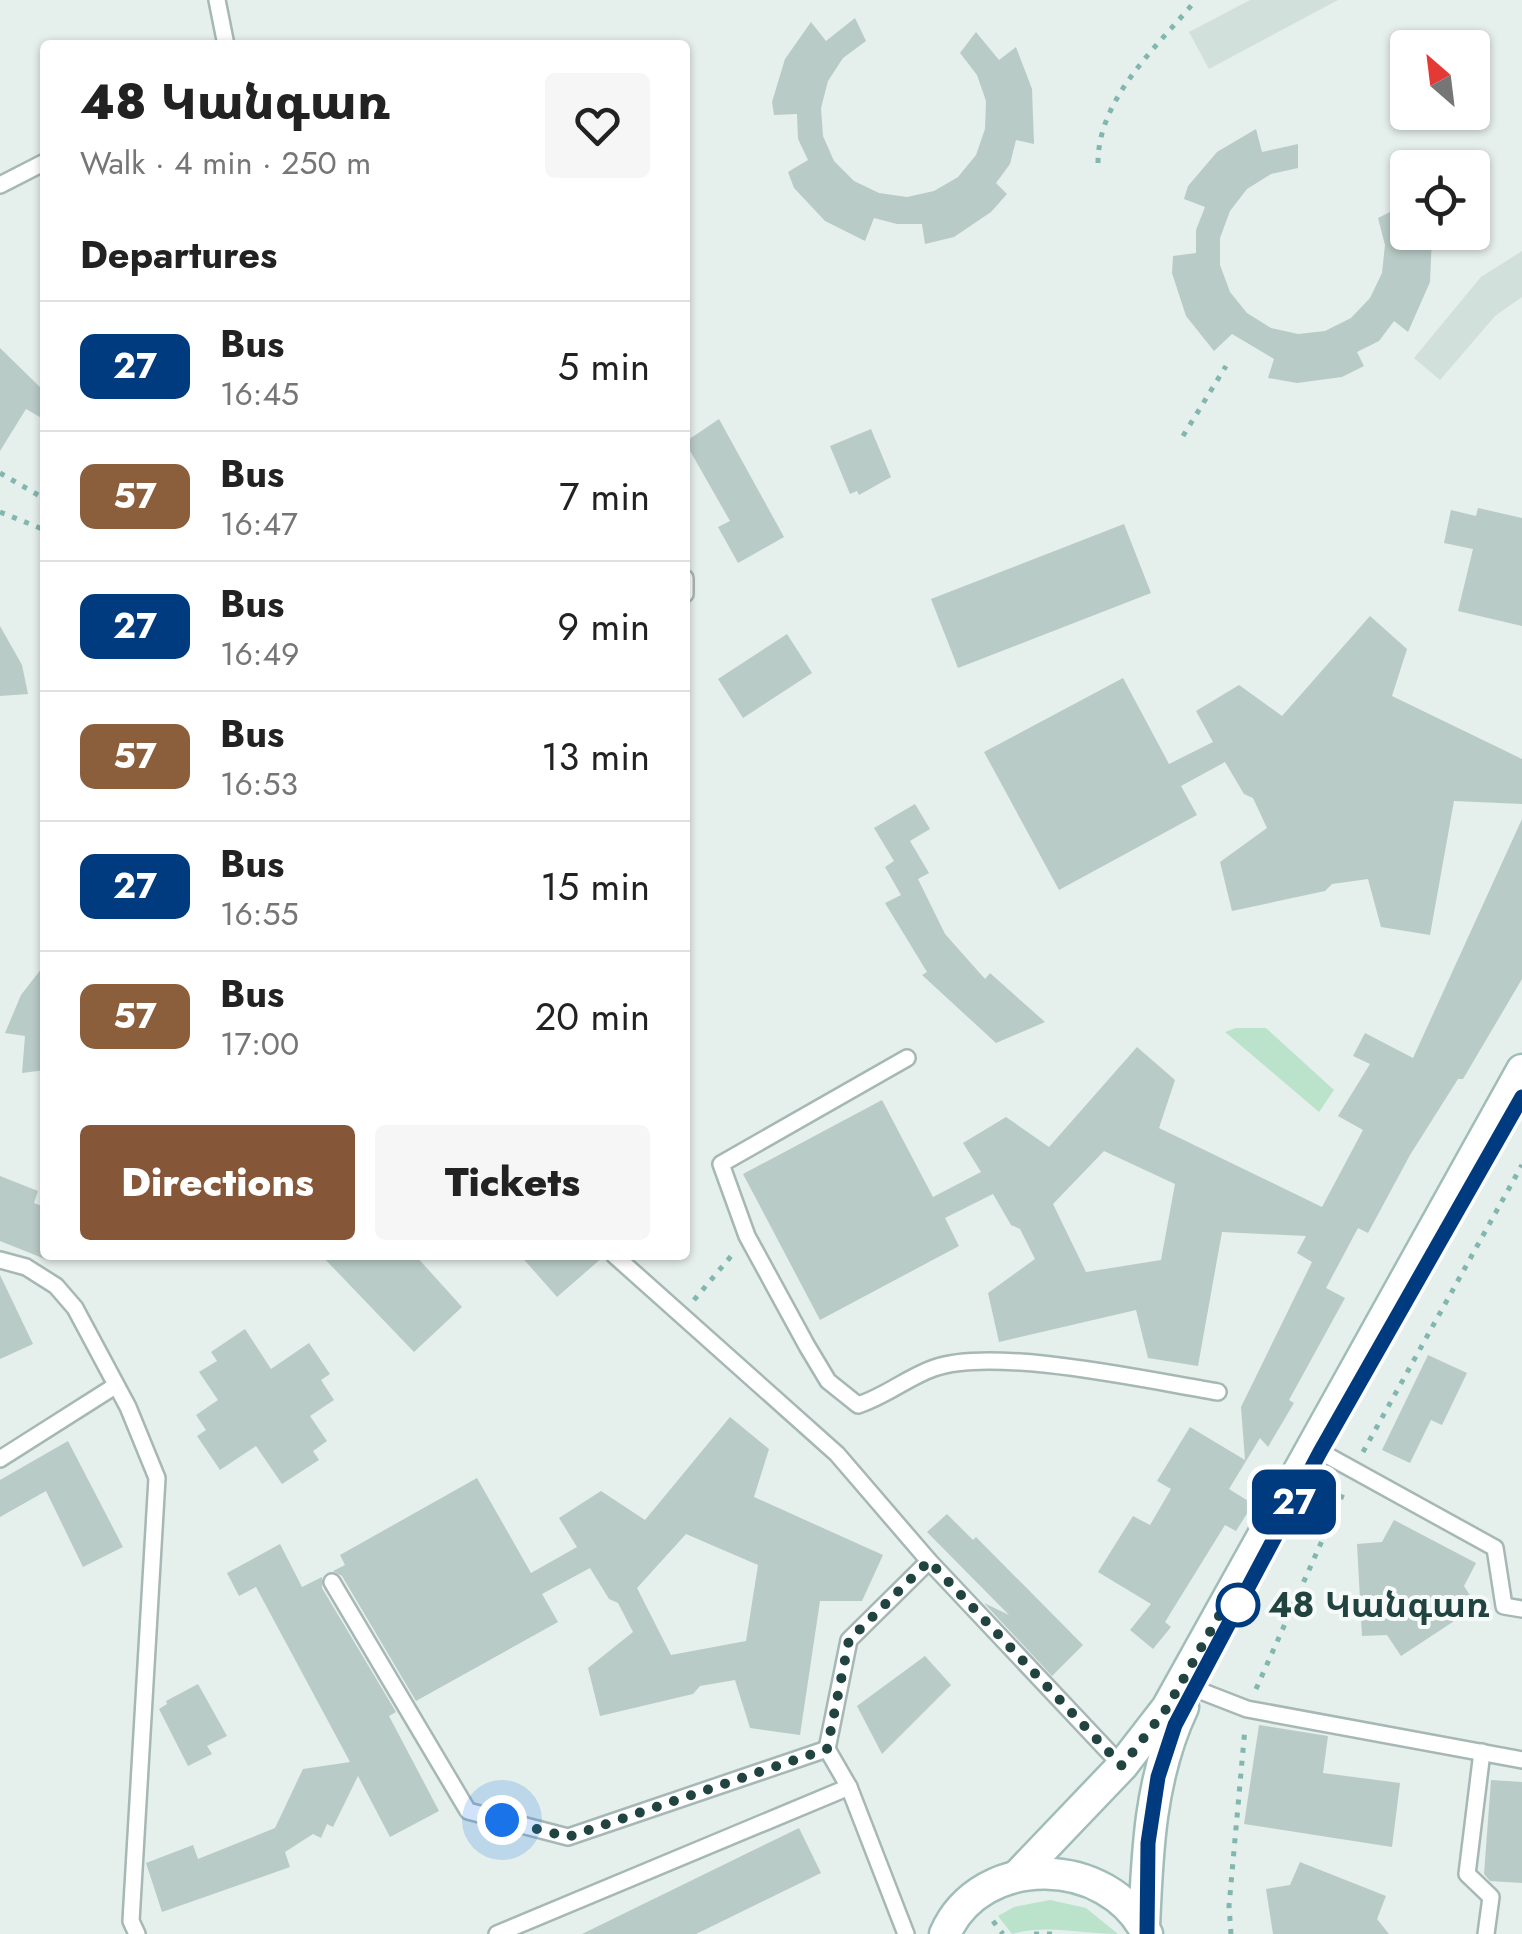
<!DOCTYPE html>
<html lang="en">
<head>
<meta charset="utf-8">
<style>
	body { margin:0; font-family:Jost,"Noto Sans Armenian",sans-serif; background:#f6f6f6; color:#222; height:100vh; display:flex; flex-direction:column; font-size:38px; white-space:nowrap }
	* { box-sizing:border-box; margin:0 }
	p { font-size:32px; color:#767676 }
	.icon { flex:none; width:55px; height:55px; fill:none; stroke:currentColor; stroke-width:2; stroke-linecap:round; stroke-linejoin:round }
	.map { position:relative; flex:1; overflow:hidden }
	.details { position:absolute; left:40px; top:40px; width:650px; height:1220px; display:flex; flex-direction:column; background:#fff; border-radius:10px; box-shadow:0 2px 8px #0004 }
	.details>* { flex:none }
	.badge { padding:0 20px; border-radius:15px; font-size:35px; line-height:65px }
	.needle { width:65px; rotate:332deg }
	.buttons { position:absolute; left:1390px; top:30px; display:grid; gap:20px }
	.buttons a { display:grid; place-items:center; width:100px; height:100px; border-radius:10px; background:#fff; box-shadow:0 2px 8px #0004; font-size:50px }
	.you { position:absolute; width:50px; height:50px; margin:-25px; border:8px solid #fff; border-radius:50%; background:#1a73e8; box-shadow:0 0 0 15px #1a73e833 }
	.map>.badge { position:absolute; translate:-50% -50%; box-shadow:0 0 0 5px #fff }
	h2 { padding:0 40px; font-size:38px; line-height:90px }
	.round { display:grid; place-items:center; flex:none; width:105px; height:105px; border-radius:10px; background:#f6f6f6 }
	.head { display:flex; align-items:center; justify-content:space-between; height:170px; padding:0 40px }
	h1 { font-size:48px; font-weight:800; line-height:75px }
	.button { display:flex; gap:20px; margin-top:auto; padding:20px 40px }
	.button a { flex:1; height:115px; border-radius:10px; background:#855738; color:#fff; font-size:40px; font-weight:800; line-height:115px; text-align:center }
	.button a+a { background:#f6f6f6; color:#222 }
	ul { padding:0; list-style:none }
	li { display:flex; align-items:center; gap:30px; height:130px; padding:0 40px; border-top:2px solid #e0e0e0 }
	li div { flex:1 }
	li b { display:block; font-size:38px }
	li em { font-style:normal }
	li .badge { min-width:110px; font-weight:700; text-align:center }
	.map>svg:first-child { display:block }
	.built { fill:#d2e0dc }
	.green { fill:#bbe3cc }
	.building { fill:#b9cbc6; fill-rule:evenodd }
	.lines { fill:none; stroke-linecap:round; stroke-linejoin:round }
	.lane-casing { stroke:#a6b8b5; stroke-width:20 }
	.secondary-casing { stroke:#a1bdb8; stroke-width:35 }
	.path { stroke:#81b7ae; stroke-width:5; stroke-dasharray:5 8; stroke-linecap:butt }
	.lane { stroke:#fff; stroke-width:15 }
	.secondary { stroke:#fff; stroke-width:30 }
	.line-casing { stroke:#fff; stroke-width:22 }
	.line { stroke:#003b80; stroke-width:15 }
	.walk { stroke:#214440; stroke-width:10; stroke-dasharray:0 18 }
	.stop-dot { fill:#fff; stroke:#003b80; stroke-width:5 }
	.labels { text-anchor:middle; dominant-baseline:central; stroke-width:8; stroke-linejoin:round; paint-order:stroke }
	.stop-label { font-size:35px; font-weight:bold; fill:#214440; stroke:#f6fbf9; text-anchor:start }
</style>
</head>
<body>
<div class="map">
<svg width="1522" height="1934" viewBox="0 0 1522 1934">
	<rect width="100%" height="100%" fill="#e5efec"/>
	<g class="built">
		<polygon points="1250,0 1338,0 1209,69 1189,32"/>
		<polygon points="1522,251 1522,297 1495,316 1440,380 1414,358 1481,277"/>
	</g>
	<g class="green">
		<polygon points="1236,1028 1266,1028 1334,1090 1319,1112 1225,1032"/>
		<path d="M 1050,1900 L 1086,1908 L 1118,1934 C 1080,1934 1048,1924 1012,1934 L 998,1916 L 1014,1907 Z"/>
	</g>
	<g class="building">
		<polygon points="855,18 866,41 843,58 828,81 821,108 823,136 834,161 854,181 879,193 907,197 934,191 958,177 976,155 985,129 986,101 977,75 960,53 976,32 999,60 1016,47 1032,89 1034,144 1016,140 1010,164 996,183 1007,194 991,212 954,237 925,244 922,224 897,224 874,218 865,241 825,221 794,188 788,172 808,160 798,139 797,114 774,115 772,102 785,59 811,22 826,41"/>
		<polygon points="1256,129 1262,152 1298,144 1298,168 1271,174 1247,189 1230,211 1220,238 1220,265 1230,292 1247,313 1271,328 1298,334 1325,331 1351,318 1370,298 1382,273 1385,245 1378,218 1402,206 1412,241 1432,236 1430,282 1408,332 1394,321 1379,341 1357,352 1364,366 1342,377 1297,383 1268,378 1274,359 1232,334 1214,351 1186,316 1172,273 1173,256 1196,253 1196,230 1205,207 1184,199 1188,186 1217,152"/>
		<polygon points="0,348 45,392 45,420 26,409 0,451"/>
		<polygon points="719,419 784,537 738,563 718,527 730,521 685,442"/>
		<polygon points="871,429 891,477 859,495 857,491 850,494 830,446"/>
		<polygon points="1478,508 1522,518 1522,626 1458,611 1473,549 1444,543 1451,510 1476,516"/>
		<polygon points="1124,524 1151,593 958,668 931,599"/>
		<polygon points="1370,616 1407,649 1392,696 1522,759 1522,804 1454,801 1430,935 1381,927 1368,879 1332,884 1325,891 1232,911 1220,862 1267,828 1253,798 1244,794 1225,762 1181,786 1197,815 1059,890 984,752 1123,678 1169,764 1213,742 1196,711 1239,685 1282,716"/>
		<polygon points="0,626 22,665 28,694 0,696"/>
		<polygon points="787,634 812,673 743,718 718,679"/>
		<polygon points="915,804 930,829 910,841 929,873 918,879 945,934 985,979 990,973 1045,1022 996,1043 922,975 927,972 885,903 901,895 885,867 894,861 874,828"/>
		<path d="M 1522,819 L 1522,979 L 1463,1079 L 1458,1079 L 1410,1155 L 1368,1233 L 1358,1228 L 1326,1288 L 1345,1298 L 1289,1400 L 1294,1403 L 1268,1447 L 1260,1438 L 1229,1489 L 1253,1504 L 1236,1531 L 1225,1525 L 1165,1622 L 1171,1627 L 1153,1649 L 1130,1630 L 1151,1604 L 1098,1572 L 1133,1516 L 1150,1525 L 1171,1489 L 1157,1481 L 1190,1427 L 1245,1460 L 1241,1407 L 1312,1262 L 1297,1253 L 1306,1236 L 1222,1232 L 1198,1366 L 1148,1358 L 1136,1310 L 999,1342 L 988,1293 L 1035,1259 L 1020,1229 L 1011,1225 L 993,1194 L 945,1218 L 959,1246 L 820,1320 L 743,1174 L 882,1100 L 933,1197 L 981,1172 L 963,1143 L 1006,1117 L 1049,1147 L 1137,1047 L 1175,1080 L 1159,1128 L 1322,1207 L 1363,1130 L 1338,1116 L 1370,1064 L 1353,1056 L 1365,1033 L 1413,1058 ZM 1104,1151 L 1175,1184 L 1161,1260 L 1086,1272 L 1053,1204 Z"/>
		<polygon points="45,964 45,1070 22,1073 25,1036 5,1033 21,995"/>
		<polygon points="0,1176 38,1191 34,1203 45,1207 45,1259 0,1241"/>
		<polygon points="321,1255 415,1255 462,1307 414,1352"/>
		<polygon points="520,1255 603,1255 603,1257 557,1297"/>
		<polygon points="0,1275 33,1344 0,1359"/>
		<polygon points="245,1329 271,1369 309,1343 330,1374 321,1380 334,1400 310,1416 327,1441 313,1451 319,1460 282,1484 256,1446 220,1470 197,1436 206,1430 196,1415 218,1400 199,1372 217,1361 211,1352"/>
		<polygon points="1428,1355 1467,1373 1442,1425 1431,1420 1410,1463 1382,1450"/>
		<path d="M 730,1417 L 769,1449 L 754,1497 L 883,1555 L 862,1601 L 820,1601 L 800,1735 L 750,1728 L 735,1680 L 700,1686 L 693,1694 L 600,1716 L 588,1668 L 633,1632 L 618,1603 L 609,1599 L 590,1568 L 542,1594 L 558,1622 L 416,1701 L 342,1576 L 333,1571 L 345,1565 L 340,1555 L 477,1478 L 531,1573 L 577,1547 L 559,1518 L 601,1491 L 645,1520 ZM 686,1534 L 758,1565 L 746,1641 L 671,1655 L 637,1588 Z"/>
		<polygon points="68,1441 123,1547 83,1567 46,1491 0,1517 0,1480"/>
		<polygon points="947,1514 973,1540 976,1537 1083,1645 1052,1676 984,1603 1009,1615 927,1532"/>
		<polygon points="1394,1520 1476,1563 1464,1586 1477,1606 1401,1656 1387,1635 1362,1636 1357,1544 1382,1542"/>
		<polygon points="280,1544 302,1587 322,1577 322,1588 396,1712 389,1716 439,1811 390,1837 358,1776 333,1827 327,1824 321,1838 313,1834 285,1852 290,1867 162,1912 146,1863 193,1845 198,1859 275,1828 303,1769 350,1762 256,1587 239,1596 227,1573"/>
		<polygon points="925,1656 951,1685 882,1754 857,1706"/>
		<polygon points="198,1684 227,1736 207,1746 212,1754 188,1766 159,1709 167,1704 166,1701"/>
		<polygon points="1259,1725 1328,1736 1323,1773 1400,1783 1392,1847 1244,1824"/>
		<polygon points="1491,1780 1522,1782 1522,1883 1490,1881 1484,1874"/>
		<polygon points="799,1828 821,1873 696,1934 582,1934"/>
		<polygon points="1300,1862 1386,1896 1377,1919 1389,1934 1273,1934 1266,1889 1290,1885"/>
	</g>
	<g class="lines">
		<defs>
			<g id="lane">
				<polyline points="217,0 226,45"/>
				<polyline points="0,185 45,162"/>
				<polyline points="685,578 685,594"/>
				<path d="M 907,1058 L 721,1164 L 747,1236 L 807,1346 L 828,1381 L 858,1405 C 886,1396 908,1377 934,1368 C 994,1346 1151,1381 1218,1392"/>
				<polyline points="614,1255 837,1454 929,1561 1122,1766"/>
				<polyline points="0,1260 26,1267 56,1286 75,1308 128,1407 157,1478 131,1921 137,1934"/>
				<polyline points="1321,1452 1495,1548 1504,1606 1522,1609"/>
				<polyline points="0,1459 115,1386"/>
				<polyline points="332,1582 468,1811 568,1837 827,1749 849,1787 906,1934"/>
				<polyline points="1193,1688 1247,1709 1522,1760"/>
				<polyline points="827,1749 849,1640 929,1561"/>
				<polyline points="1482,1752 1467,1874 1491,1897 1486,1934"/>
				<polyline points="497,1934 849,1787"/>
			</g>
			<g id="secondary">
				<polyline points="1017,1876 1122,1766 1167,1708 1522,1070"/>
				<path d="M 1144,1928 C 1147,1852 1150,1777 1183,1707"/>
				<path d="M 945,1934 C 981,1852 1109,1855 1147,1934"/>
			</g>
		</defs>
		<use href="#lane" class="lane-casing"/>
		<use href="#secondary" class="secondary-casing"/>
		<g class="path">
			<path d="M 1098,163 C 1098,98 1157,47 1196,0"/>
			<polyline points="1183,436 1226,366"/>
			<polyline points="0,473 45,499"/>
			<polyline points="0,512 45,530"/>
			<polyline points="694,1300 732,1255"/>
			<polyline points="1363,1452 1522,1165"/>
			<polyline points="1256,1689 1345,1489"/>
			<polyline points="993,1921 1003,1934"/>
			<polyline points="1034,1934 1053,1934"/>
			<polyline points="1231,1934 1229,1906 1245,1728"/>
		</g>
		<use href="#lane" class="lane"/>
		<use href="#secondary" class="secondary"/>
	</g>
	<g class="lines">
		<defs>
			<polyline id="line" points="1147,1934 1148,1843 1158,1777 1175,1725 1320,1452 1522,1097"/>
		</defs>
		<use href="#line" class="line-casing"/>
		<use href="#line" class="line"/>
		<polyline class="walk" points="502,1820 568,1837 827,1749 849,1640 929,1561 1122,1766 1167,1708 1228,1600 1238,1605"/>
	</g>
	<circle class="stop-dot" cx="1238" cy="1605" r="20"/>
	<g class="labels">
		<g class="stop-label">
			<text x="1268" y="1605">48 Կանգառ</text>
		</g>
	</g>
</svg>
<div class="buttons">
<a><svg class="needle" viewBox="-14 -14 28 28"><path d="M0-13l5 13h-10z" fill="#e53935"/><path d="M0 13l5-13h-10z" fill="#767676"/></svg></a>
<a><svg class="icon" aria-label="locate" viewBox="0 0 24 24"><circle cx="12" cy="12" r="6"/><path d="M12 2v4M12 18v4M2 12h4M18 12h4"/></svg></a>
</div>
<div class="you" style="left:502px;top:1820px"></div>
<b class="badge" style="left:1294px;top:1502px;background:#003b80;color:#fff">27</b>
<section class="details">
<div class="head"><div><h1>48 Կանգառ</h1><p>Walk · 4 min · 250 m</p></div><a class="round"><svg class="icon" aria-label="heart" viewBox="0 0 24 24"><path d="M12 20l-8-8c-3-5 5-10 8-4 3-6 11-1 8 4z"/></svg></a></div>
<h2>Departures</h2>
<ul>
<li><span class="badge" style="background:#003b80;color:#fff">27</span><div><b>Bus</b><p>16:45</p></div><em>5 min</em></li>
<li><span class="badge" style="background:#8b5e3c;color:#fff">57</span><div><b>Bus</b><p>16:47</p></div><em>7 min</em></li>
<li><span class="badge" style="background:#003b80;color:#fff">27</span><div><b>Bus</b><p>16:49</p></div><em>9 min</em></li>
<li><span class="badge" style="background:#8b5e3c;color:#fff">57</span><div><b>Bus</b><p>16:53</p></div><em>13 min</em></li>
<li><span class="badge" style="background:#003b80;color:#fff">27</span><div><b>Bus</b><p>16:55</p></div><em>15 min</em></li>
<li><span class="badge" style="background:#8b5e3c;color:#fff">57</span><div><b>Bus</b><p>17:00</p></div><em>20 min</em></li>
</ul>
<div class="button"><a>Directions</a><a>Tickets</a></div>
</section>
</div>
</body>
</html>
